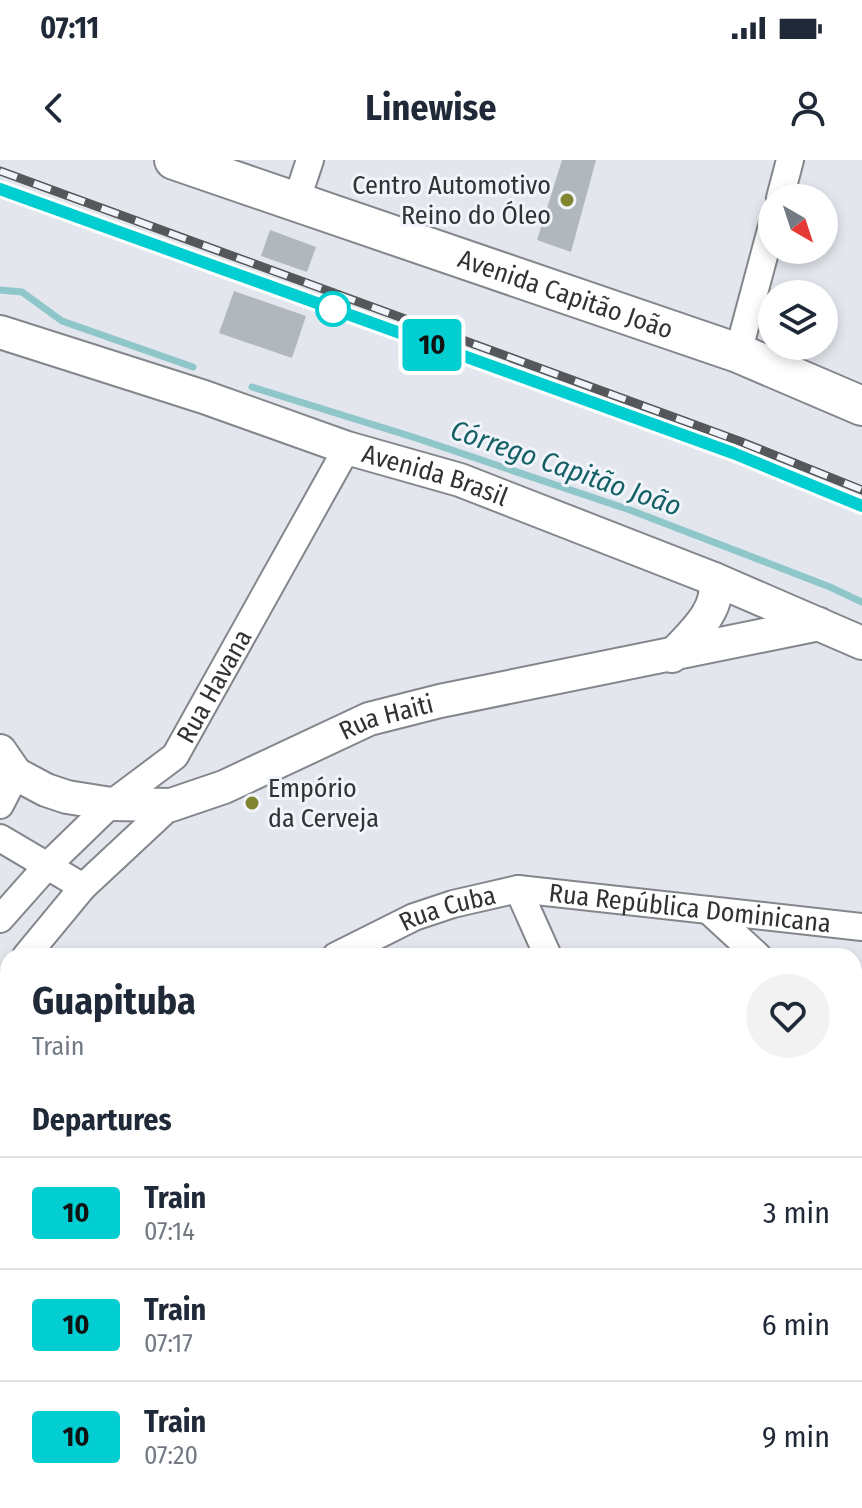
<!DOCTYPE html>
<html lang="en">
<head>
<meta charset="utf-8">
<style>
	body { margin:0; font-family:"Fira Sans Condensed",sans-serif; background:#f2f2f3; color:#1f2937; height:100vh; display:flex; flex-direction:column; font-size:30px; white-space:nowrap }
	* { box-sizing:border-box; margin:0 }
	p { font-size:26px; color:#747a83 }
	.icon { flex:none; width:44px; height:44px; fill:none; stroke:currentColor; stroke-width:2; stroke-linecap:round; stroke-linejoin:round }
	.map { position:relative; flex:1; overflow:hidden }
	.details { position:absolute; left:0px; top:788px; width:862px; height:560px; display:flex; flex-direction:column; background:#fff; border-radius:24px 24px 0 0; box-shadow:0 4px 12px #0003 }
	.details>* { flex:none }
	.badge { padding:0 16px; border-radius:6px; font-size:28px; line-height:52px }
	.needle { width:52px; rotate:141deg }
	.controls { position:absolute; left:758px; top:24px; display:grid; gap:16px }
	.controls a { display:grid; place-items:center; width:80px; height:80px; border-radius:50%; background:#fff; box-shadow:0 4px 12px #0003; font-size:40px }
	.map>.badge { position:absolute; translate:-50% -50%; box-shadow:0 0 0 4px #fff }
	h2 { padding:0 32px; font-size:30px; line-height:72px }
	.round { display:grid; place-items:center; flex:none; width:84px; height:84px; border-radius:42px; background:#f2f2f3 }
	.overview { display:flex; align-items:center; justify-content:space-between; height:136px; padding:0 32px }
	h1 { font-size:38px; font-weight:700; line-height:60px }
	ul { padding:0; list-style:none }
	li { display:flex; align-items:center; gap:24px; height:112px; padding:0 32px; border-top:2px solid #e0e1e3 }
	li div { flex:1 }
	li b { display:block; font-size:30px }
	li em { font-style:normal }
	li .badge { min-width:88px; font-weight:700; text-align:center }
	.status { display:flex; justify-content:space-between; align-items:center; height:56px; padding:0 40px; background:#fff; direction:ltr }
	.status svg { height:22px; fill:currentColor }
	header { display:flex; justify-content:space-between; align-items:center; height:104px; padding:0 32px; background:#fff; font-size:36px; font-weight:700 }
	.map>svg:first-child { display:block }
	.green { fill:#d1b6d7 }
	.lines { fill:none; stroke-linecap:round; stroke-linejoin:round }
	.stream { stroke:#8ec6c9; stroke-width:7 }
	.building { fill:#b1b8bb }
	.minor-casing { stroke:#83868b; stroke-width:30 }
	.major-casing { stroke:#83868b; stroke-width:36 }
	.highway-casing { stroke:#83868b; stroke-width:42 }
	.minor { stroke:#fff; stroke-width:26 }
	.major { stroke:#fff; stroke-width:32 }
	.highway { stroke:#fff; stroke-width:38 }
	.rail-casing { stroke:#56575a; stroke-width:9 }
	.rail { stroke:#f1f4fa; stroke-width:6; stroke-dasharray:18; stroke-linecap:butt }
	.line-casing { stroke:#fff; stroke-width:18 }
	.line { stroke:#00ced1; stroke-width:12 }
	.poi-dot { fill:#81852f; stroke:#f1f4fa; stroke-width:3 }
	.stop-dot { fill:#fff; stroke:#00ced1; stroke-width:4 }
	.labels { text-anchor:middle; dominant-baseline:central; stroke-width:6; stroke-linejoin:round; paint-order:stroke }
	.poi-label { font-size:26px; fill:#313234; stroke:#f1f4fa; text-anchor:end }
	.street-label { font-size:26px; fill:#313234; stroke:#f1f4fa }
	.water-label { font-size:28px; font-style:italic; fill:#126064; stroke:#f1f4fa }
</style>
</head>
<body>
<div class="status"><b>07:11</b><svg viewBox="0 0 49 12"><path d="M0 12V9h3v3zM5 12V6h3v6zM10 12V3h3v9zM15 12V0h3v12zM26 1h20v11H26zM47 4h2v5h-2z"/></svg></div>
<header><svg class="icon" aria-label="back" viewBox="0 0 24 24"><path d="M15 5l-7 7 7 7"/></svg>Linewise<svg class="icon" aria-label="person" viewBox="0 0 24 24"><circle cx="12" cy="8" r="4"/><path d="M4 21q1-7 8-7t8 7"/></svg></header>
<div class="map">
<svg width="862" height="1348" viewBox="0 0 862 1348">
	<rect width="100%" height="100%" fill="#e3e7ed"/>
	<polygon class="green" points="0,1307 8,1311 8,1340 36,1340 26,1348 0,1348"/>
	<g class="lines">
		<g class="stream">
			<polyline points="0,130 22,132 62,161 193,207"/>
			<polyline points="252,227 416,278 630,350 830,427 862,442"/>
		</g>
	</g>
	<g class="building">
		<polygon points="562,0 596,0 571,92 537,80"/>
		<polygon points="270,70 316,87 307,112 261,96"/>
		<polygon points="234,131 306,156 292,198 219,173"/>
	</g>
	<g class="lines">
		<defs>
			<g id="minor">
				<polyline points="780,38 790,0"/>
				<polyline points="296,42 310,0"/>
				<polyline points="738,193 772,66"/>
				<polyline points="0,645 16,614"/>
				<polyline points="0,678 83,727"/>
				<polyline points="518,729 548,796"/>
				<polyline points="708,750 758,796"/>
				<path id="s1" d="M 0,759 L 48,705 L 111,644 L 175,596 L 347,288"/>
				<polyline points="26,796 83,727 171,645"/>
				<path id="s2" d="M 336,796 L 414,757 L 453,744 L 518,729 L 862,767"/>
				<polyline points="0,843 8,823"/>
				<polyline points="0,887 8,910"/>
				<polyline points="854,901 862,914"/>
				<polyline points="1,950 8,917"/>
				<polyline points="0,1214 8,1201"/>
				<polyline points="0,1283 8,1290"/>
				<polyline points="854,1315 862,1297"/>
				<polyline points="205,1340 209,1348"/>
				<polyline points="53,1348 64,1340"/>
				<polyline points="594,1348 597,1340"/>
				<polyline points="836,1348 840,1340"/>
			</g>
			<g id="major">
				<path id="s3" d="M 0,172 L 204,237 L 347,288 L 460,320 L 714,419 L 862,483"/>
				<path d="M 672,496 C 690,476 723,449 714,419"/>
				<path id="s4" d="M 0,591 L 16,614 L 46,630 L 67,637 L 111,644 L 171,645 L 224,627 L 369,559 L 440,541 L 819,464"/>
			</g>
			<g id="highway">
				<path id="s5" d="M 174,0 L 738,193 L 862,246"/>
			</g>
		</defs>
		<use href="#minor" class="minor-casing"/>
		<use href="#major" class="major-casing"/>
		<use href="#highway" class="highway-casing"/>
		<use href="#minor" class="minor"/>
		<use href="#major" class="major"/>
		<use href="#highway" class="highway"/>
		<defs>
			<g id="rail">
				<polyline points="0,11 739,281 862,330"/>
				<polyline points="0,29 733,293 862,346"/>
			</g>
		</defs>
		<use href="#rail" class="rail-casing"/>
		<use href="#rail" class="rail"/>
	</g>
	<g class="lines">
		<defs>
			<polyline id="line" points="0,29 733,293 862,346"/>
		</defs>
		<use href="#line" class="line-casing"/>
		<use href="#line" class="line"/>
	</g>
	<g class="poi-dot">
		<circle cx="567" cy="40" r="8"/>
		<circle cx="252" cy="643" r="8"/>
	</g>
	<circle class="stop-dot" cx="333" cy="149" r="16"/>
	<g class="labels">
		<g class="poi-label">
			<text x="551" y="25">Centro Automotivo<tspan x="551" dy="30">Reino do Óleo</tspan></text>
			<text x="268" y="628" text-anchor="start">Empório<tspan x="268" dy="30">da Cerveja</tspan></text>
		</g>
		<g class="street-label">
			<text stroke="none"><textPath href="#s5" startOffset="414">Avenida Capitão João</textPath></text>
			<text stroke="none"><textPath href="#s3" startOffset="458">Avenida Brasil</textPath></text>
			<text stroke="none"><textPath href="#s1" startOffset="320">Rua Havana</textPath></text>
			<text stroke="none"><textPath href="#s4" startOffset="422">Rua Haiti</textPath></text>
			<text stroke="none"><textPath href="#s2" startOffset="368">Rua República Dominicana</textPath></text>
			<text stroke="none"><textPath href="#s2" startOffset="122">Rua Cuba</textPath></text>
		</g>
		<g class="water-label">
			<text transform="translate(566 308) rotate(19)">Córrego Capitão João</text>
		</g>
	</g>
</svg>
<div class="controls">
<a><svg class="needle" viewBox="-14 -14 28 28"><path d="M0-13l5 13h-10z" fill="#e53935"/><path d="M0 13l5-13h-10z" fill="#747a83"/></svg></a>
<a><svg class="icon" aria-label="layers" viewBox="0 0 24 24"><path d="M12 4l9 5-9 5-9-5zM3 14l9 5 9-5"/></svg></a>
</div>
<b class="badge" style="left:432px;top:185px;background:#00ced1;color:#111">10</b>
<section class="details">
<div class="overview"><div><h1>Guapituba</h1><p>Train</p></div><a class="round"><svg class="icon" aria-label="heart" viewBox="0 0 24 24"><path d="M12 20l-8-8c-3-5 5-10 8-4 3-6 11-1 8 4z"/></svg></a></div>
<h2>Departures</h2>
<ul>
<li><span class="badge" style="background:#00ced1;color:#111">10</span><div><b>Train</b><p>07:14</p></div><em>3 min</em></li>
<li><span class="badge" style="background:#00ced1;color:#111">10</span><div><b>Train</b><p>07:17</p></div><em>6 min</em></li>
<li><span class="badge" style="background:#00ced1;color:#111">10</span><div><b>Train</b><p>07:20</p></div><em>9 min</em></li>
</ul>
</section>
</div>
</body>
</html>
